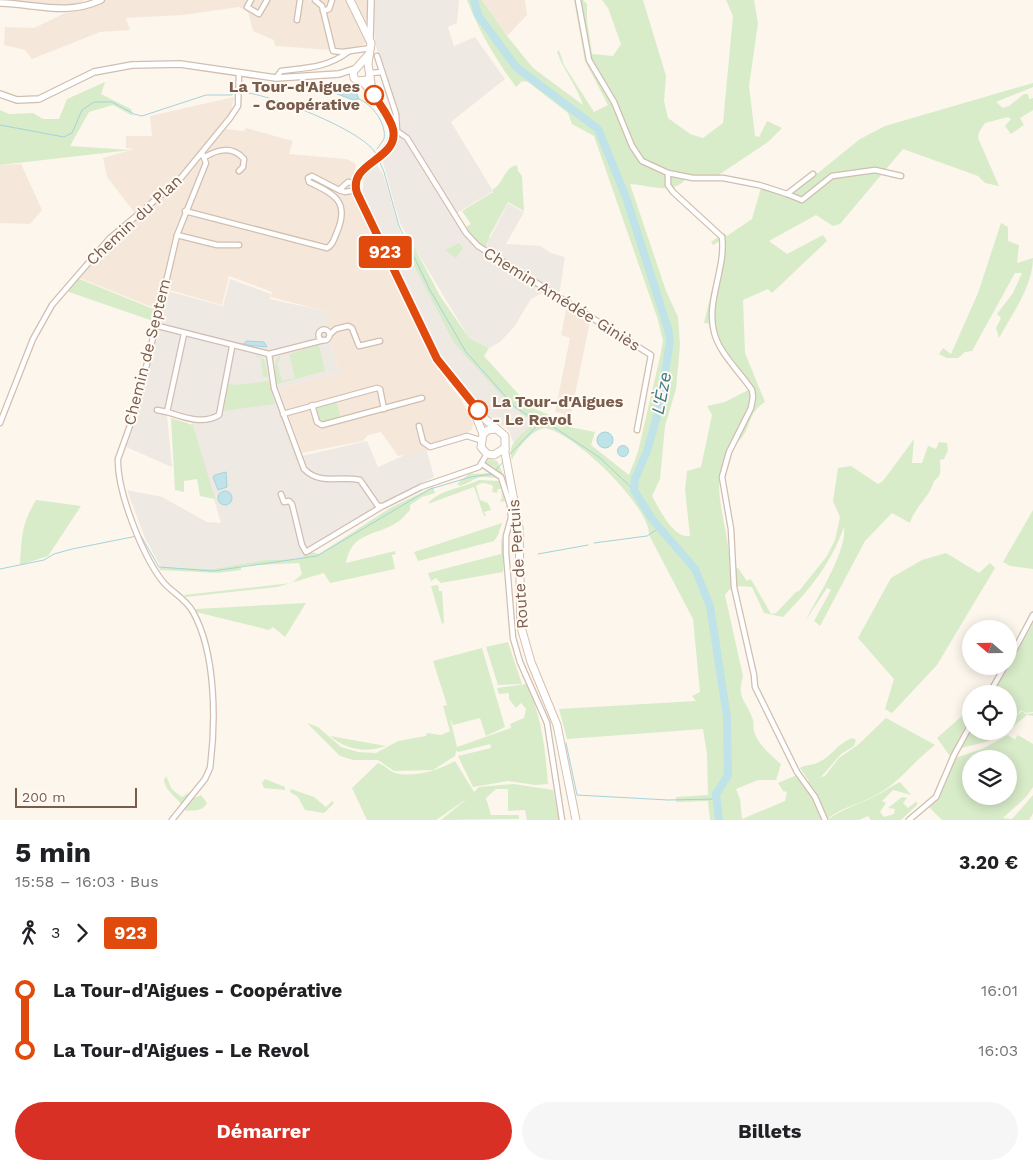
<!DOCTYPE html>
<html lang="fr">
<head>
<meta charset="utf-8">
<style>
	body { margin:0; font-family:"Work Sans",sans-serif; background:#f6f6f6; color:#202124; height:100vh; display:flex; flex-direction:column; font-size:19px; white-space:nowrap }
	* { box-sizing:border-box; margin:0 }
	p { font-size:16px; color:#757577 }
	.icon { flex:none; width:28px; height:28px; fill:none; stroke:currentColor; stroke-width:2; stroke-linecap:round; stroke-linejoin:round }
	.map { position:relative; height:820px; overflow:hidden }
	.details { display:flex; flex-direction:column; background:#fff; flex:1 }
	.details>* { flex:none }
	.badge { padding:0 10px; border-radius:4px; font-size:18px; line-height:32px }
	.needle { width:32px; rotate:290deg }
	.tools { position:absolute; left:962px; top:620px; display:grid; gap:10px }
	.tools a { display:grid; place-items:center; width:55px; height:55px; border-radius:50%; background:#fff; box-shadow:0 2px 12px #0003; font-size:25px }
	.scale { position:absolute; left:15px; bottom:12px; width:122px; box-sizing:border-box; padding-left:5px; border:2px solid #7a5c4d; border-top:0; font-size:14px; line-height:18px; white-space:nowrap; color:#7a5c4d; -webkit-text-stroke:4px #fffaf3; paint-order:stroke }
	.map>.badge { position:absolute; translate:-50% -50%; box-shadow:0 0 0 2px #fff }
	.legs { display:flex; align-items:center; gap:8px; height:55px; padding:0 15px; font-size:16px }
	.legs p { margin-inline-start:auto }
	.head { display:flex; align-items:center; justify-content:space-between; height:85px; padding:0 15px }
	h1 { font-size:28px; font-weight:700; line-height:38px }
	.button { display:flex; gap:10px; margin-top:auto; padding:10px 15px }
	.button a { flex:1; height:58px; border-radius:30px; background:#d93025; color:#fff; font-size:20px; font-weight:700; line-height:58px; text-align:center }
	.button a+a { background:#f6f6f6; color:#202124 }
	ul { padding:0 15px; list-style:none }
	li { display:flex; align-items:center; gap:18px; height:60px; font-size:19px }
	li i { display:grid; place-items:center; width:8px; height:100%; margin:0 6px; background:currentColor }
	li i::after { content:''; width:12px; height:12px; margin:-6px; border:4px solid; border-radius:50%; background:#fff }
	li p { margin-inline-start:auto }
	li:first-child i { background:linear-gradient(#0000 50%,currentColor 0) }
	li:last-child i { background:linear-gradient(currentColor 50%,#0000 0) }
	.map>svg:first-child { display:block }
	.residential { fill:#f5e8da }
	.industrial { fill:#efe9e4 }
	.green { fill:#d8ecc9; fill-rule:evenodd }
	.water { fill:#bfe3e8; stroke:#a5d3da }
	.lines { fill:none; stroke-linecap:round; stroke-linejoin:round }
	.stream { stroke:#a5d3da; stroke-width:1 }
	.river { stroke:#bfe3e8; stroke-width:8 }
	.minor-casing { stroke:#d1beb0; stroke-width:7 }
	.tertiary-casing { stroke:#d1beb0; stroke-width:8 }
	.secondary-casing { stroke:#d6c0b0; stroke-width:9 }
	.minor { stroke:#fff; stroke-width:4.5 }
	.tertiary { stroke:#fff; stroke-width:5.5 }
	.secondary { stroke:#fff; stroke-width:7 }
	.line-1-casing { stroke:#fff; stroke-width:11 }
	.line-1 { stroke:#e04b0d; stroke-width:8 }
	.stop-1-dot { fill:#fff; stroke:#e04b0d; stroke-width:2.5 }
	.labels { text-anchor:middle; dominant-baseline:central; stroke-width:4; stroke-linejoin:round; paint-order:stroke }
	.stop-label { font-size:16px; font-weight:bold; fill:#7a5c4d; stroke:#fffaf3; text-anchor:end }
	.street-label { font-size:16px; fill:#7a5c4d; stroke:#fffaf3 }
	.water-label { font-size:18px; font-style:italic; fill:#437c86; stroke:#fffaf3 }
</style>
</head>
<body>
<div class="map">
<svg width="1033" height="820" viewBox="0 0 1033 820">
	<rect width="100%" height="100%" fill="#fdf6ec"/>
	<g class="residential">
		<polygon points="12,0 85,0 74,6 59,8"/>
		<polygon points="106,0 309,0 321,7 330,50 275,46 274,40 253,31 248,12 239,7 183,15 126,18 130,30 100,32 32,59 25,50 4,45 5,27 34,28 65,13 88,9"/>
		<polygon points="318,0 368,0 368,15 364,34 367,43 348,50 332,46 323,7"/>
		<polygon points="482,0 525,0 527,15 507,36"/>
		<polygon points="234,97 231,112 184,170 135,213 107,177 103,158 134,149 126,148 126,136 152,136 150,116"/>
		<polygon points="246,128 293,141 289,154 346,159 355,163 357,193 354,197 397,277 447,382 461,399 473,423 472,430 450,440 429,445 427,451 398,456 381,432 368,435 363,441 302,453 279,389 340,372 326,326 328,312 271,297 272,292 229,276 222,305 166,289 185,217 210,161 207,150 225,129 244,131"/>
		<polygon points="199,159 204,164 174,232 157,309 77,277 105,246 182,181"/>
		<polygon points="21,164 42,210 30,224 0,223 0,165"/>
		<polygon points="567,306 590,321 569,424 562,419 564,414 555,412 570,338 561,335"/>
	</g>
	<g class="industrial">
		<polygon points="374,0 459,0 457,23 448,27 454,46 475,37 505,79 451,122 493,191 452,216 468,240 483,252 508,203 524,212 506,244 540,246 551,253 565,257 559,296 546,289 542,293 531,299 514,327 500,342 489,348 469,338 401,225 396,210 382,158 396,143 400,125 375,43"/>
		<polygon points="375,163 383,174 405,248 512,407 534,423 513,442 509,430 487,417 436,349 362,198 364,173"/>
		<polygon points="230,279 271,294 270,299 329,312 326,326 340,372 279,389 302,456 367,441 378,467 407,454 427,451 434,477 378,506 338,530 307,556 299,559 265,560 212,569 161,567 145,538 127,490 162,497 207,522 221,523 189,414 173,410 167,416 172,467 126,447 142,404 155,332 167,291 223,306"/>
	</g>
	<g class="green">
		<path d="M 467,0 L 482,0 L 507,36 L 533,68 L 583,105 C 577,86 564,71 557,52 L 559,50 L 564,65 L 594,112 L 608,105 L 585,61 L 574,0 L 583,0 L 587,4 L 587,21 L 592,54 L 613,56 L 621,44 L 608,8 L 602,0 L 643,0 L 666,76 L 664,101 L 668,118 L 690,134 L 703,138 L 723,123 L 733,16 L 726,0 L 754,0 L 758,23 L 749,86 L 755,136 L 759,137 L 767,121 L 782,128 L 768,142 L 717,176 L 688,175 C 677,197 649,185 630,184 L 666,291 L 678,317 L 680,345 L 676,389 L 665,426 L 660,479 L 652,496 C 659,508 673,539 690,536 L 685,490 L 687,471 L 701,467 L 712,415 L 707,406 L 725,402 L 752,388 L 721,345 L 714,324 L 704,323 L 722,248 L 720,241 L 713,245 L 711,242 L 724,233 L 727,236 L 752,219 L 761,188 L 781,195 L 792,194 L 860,139 L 885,126 L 1033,83 L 1033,87 L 996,102 L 1003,108 L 1009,106 L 1024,94 L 1028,94 L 1029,99 L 1033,98 L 1033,110 L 1020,118 L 1024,125 L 1011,134 L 1005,126 L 1011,119 L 1008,117 L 985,123 L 979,132 L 978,138 L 999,186 L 985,183 L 978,176 L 903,149 L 840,224 L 833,226 L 816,215 L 769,241 L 787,254 L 823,235 L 827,241 L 772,293 L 768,289 L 743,300 L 745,353 L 765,402 C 749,412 752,422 743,436 C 738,443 731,447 727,454 C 707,489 732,531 729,569 L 738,568 L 747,581 L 750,579 L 752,581 L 771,614 L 776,613 L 796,592 L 799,591 L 827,556 L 835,540 L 840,517 L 833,501 L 838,468 L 851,466 L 878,484 L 883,481 L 914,439 L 912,463 L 922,463 L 928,446 L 936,449 L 939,442 L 947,443 L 948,450 L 944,459 L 940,460 C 940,468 943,475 934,481 C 930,497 915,506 910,523 L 892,513 L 865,541 L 820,626 L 814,621 L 831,590 L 827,588 L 806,620 C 817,597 847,552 844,527 C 830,565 811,588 783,617 L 764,613 L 752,587 C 740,586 731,584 725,595 L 743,676 C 736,700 747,700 753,720 C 754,723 753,728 754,731 C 758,745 771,755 781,764 L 776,780 L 758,780 L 736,789 L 740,799 L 742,819 L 785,801 L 787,792 L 783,791 L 778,783 L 797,775 L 816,799 L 823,820 L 710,820 L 708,801 L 676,802 L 676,797 L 708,795 L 707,754 L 703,729 L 567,739 L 559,709 L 696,701 L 692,696 L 700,692 L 693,619 L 649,535 C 650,506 573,431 544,428 C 530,432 518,447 512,460 C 506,442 523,434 534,423 L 512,407 L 454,343 L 405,248 L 409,237 L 440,296 L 469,338 L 489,348 L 484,356 L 530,407 L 559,419 L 569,427 L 595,432 L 591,445 L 629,475 L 638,452 L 661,352 L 663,341 L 658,320 L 594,136 L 572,124 L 568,113 L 528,82 L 522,81 L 516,87 C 496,60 479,31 467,0 Z"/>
		<polygon points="105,82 101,94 131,109 133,116 113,105 89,112 70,146 131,150 0,165 0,110 9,114 33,113 43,119 59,119 67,99"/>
		<path d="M 517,165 L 518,171 L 522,176 L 524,211 L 508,202 L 489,237 L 490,238 L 485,247 L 482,246 L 464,228 L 471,224 L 462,211 L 493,192 L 493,189 C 504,184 503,168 517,165 Z"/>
		<path d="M 1001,223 L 1008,227 L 1008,241 L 1019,245 L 1017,263 L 1033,258 C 1033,286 1012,314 999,338 L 996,328 L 1001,318 L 997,314 L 1013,293 L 1022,273 L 1015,273 L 972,351 L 965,352 L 958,358 L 947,358 L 939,354 L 943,348 L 951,354 L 978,293 Z"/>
		<polygon points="459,243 463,248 456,258 445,250"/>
		<polygon points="77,278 156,310 153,321 69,292 67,289"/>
		<path d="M 319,345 L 325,371 L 277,384 C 276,375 271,362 280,356 L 280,360 L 277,362 L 282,381 L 295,378 L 289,354 Z"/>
		<polygon points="256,355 264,359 268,377 263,377 261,358 256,357"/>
		<polygon points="269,381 275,404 224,411 228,384 237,385"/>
		<polygon points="336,400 341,418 320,422 316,406"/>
		<polygon points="171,418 193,425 215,499 200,496 197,479 184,481 184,492 175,490"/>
		<polygon points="488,459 497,461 504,476 494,467 486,463"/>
		<path d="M 492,473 L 496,478 C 472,475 480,479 460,486 L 457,484 L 469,474 Z"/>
		<path d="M 479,480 L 499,481 L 505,501 L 500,502 L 502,498 L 501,489 L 498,489 L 497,493 L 492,492 L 493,486 C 487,483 481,481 476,486 L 480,500 L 488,503 L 491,510 L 484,512 L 486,515 L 484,516 L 474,487 L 428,504 C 438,490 463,488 479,480 Z"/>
		<path d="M 433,487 L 435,493 L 422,497 L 410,505 L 410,510 C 406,514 403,518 399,521 C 377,537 352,530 346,563 L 395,551 L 396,554 L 392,555 L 395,569 L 330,583 L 324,573 L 277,587 L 186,597 L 184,595 L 292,583 L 302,574 L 299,563 L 241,566 L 241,570 L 218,573 L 159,570 L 161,567 L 212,569 L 265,560 L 299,559 L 311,552 L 319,554 L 390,508 Z"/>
		<path d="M 36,500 L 81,506 L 48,556 L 20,565 C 22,536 21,525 36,500 Z"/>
		<polygon points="1033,510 1033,569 1010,566 1003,562"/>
		<polygon points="502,523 498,535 494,541 422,560 418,561 414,552"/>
		<polygon points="505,532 503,572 441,583 436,578 431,581 428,573 501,554 501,541"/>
		<polygon points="946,553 979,573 990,563 995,568 937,665 892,713 885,709 894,679 858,638 891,578 922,560"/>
		<polygon points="438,585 439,591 442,591 444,622 442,624 431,586"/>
		<polygon points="306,603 285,637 273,627 269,630 196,612 196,609"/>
		<polygon points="1033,623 1033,712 1026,713 1021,710 1017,715 1009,710 1009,694 992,694"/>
		<polygon points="508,642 522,684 498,685 486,647"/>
		<path d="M 482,648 L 505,727 L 486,736 L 480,718 L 453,725 L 450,718 L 457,747 L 511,728 L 510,724 L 524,718 L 526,709 L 521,703 L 516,708 L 509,699 L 509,693 L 499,694 L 497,688 L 527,684 C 542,719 545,747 548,784 L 535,785 L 508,781 L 473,787 L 458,756 L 491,748 L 490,744 L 459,752 L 456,751 L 455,756 L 433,770 L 394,771 L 378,760 L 353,760 L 340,756 L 307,723 L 318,727 L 341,747 L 358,752 L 376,753 L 398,741 L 426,736 L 427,733 L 441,735 L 450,731 L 443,706 L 447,705 L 433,661 Z"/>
		<polygon points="971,708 971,715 950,756 937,738"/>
		<polygon points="1009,711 1017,716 1022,711 1026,714 1033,713 1033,716 1027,715 1009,730"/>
		<path d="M 886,718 L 935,745 C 914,761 899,783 876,795 C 860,804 842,807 827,819 L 808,781 L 825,776 L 839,758 L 859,744 Z"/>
		<polygon points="971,730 971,731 1007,731 986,742 961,748"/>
		<path d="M 1008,735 L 1017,741 L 1015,739 L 1018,735 L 1033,744 L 1033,787 L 1026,797 L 1003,818 L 1012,819 L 1033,795 L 1033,813 L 1029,820 L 942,820 L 929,807 L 945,785 L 955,758 L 982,749 ZM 971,759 L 1009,759 L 1009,796 L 971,796 Z"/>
		<path d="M 330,736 L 386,746 C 365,753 347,750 330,736 Z"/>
		<path d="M 852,738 L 856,740 L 854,746 L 841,754 L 821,777 L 809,781 L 800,768 C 806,764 813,766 819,762 C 832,756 836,745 852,738 Z"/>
		<path d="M 455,761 L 474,792 L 479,787 L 514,784 L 553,790 L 559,820 L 527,820 L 525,810 L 508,811 L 508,789 L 496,789 L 486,798 L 491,815 L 519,815 L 519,819 L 441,820 L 468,798 L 436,820 L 367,820 L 352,788 L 378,763 C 385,765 389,771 395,773 C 414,778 439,770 455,761 Z"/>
		<path d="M 166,776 C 172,788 168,787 182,797 L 190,792 L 192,799 L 201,795 L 207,803 C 202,812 194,810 186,811 C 180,799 166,793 164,780 Z"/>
		<polygon points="265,779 285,787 285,790 264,788 262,783"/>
		<path d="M 900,782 L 911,795 L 893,790 L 882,801 L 886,803 L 880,812 L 884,817 L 894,814 L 895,809 L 888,808 L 902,797 L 907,798 L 903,803 L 908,808 L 917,801 L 917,805 L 901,820 L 871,820 L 868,816 L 859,820 L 827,820 C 842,809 859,804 875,796 C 884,792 891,786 900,782 Z"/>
		<polygon points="291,789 314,797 326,807 332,801 334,803 324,813 305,810 298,797 290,792"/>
	</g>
	<g class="water">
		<polygon points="337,88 357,94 359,99 353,100 332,92"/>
		<polygon points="246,341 264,342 267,347 236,344 244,344"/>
		<circle cx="605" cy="440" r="8"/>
		<circle cx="623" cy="451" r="5.5"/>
		<polygon points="226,472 227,487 218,490 213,477 215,475"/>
		<circle cx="225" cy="498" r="7"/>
	</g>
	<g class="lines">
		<g class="stream">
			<path d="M 240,92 C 265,92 366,131 376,154"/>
			<path d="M 359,99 C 372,104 387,124 384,139 L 377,149"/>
			<polyline points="0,125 64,137 72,133 82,110 94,102 112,102 134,114 142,116 206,95 231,95 236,92"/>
			<polyline points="379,160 384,172 399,226 430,290 466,352 515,407 540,423 552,426 599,457 634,490"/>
			<polyline points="508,456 540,423"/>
			<polyline points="495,471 504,461"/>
			<polyline points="141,536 159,567 213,571 317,556 430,489 471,477 492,474"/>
			<polyline points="594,543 647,536 659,528"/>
			<polyline points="538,554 588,545"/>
			<polyline points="0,569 44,560 54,554 72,549 137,536"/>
			<polyline points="566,743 577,795 668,800 717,799"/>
		</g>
		<polyline class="river" points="474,0 478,15 516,67 598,129 626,197 668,329 670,340 660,406 647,451 635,479 634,490 652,519 695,569 710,606 727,717 728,775 716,794 719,820"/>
		<defs>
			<g id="minor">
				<polyline points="251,0 247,7 259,14 267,0"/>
				<polyline points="315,0 322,6 333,51 343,52 371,48"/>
				<polyline points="578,0 589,60 614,102 632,146 642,161 668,173 693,178 723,178 759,185 787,194 813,174"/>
				<polyline points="323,11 329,9 332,0"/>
				<polyline points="297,20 300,0"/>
				<polyline points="377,56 396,114 397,131"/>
				<polyline points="371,73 382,72"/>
				<path d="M 276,78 L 281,71 C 305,68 327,68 348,52"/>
				<polyline points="397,131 407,138 466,233 478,246 651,355 637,430"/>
				<path d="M 205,157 C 218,149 233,146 244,159 L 243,167 L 239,171"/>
				<path d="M 668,173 L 668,185 L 673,192 L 722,237 C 726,269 706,300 714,332 C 719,353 740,372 752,390 L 753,397 L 751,408 L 729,452 L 722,477 L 731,529 L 734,587 L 754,675 L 755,687 L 797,772 L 815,797 L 825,820"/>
				<polyline points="339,190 345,192 356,190"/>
				<polyline points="787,194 802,200 832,176 875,170 901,176"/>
				<path d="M 185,211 L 327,248 C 333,245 334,239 337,232 C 350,201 334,194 309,182 L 308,178 L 312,176 L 339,190 L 348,182 L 356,183"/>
				<polyline points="177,235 217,245 239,245"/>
				<polyline points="154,325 269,354 324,340"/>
				<circle cx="324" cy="335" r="5.5"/>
				<path d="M 184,334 L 167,412 C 183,417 203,425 219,415 L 232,347"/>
				<polyline points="330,334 336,329 348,326 352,328 359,346 380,341"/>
				<path d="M 269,354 L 274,388 L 304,469 C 321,486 340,475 360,480 L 378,506 L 383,506 L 421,487 L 479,467 L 487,454"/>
				<polyline points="312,405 317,422 322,425 422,398"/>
				<polyline points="157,410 167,412"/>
				<polyline points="283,414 377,388 380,389 384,409"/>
				<polyline points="0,423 33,339 52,305 109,239 180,179 230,118 238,106 239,73"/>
				<polyline points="419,426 423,442 430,447 467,436 480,440"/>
				<polyline points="482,464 501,477 510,505 511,518 506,536 506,553 513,638 520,662 547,723 562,820"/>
				<polyline points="281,494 284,502 289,501 292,504 302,545 306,552 381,507"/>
				<polyline points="1009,660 1033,615"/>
				<polyline points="989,694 1005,666"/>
				<path d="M 172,820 L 205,779 L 210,768 C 216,722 216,653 193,612 C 186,599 173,593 164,583 C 143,558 117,491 118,459 L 137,406 L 177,235 L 206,163 L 202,153"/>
				<polyline points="909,820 936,797 954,755 971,724"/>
			</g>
			<g id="tertiary">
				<path d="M 0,3 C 36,4 67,16 101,0"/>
				<polyline points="370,40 371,0"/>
				<polyline points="0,94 17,100 39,99 94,72 132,65 180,64 276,78 339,74 354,69"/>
			</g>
			<g id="secondary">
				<polyline points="350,0 371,43 368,64 372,90"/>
				<polyline points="367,80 358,81 354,78 353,72 369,54"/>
				<path d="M 363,82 C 376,95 391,115 393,133 C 391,164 345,162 359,199 L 437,359 L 485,419 L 505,436 L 505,453 L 519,528 L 521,627 L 531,662 L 557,725 L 576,820"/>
				<polyline points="473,409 483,434"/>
				<polyline points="495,429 488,430 483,434 481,447 487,454 494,455 505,448"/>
			</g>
		</defs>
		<use href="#minor" class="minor-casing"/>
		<use href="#tertiary" class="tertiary-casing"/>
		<use href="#secondary" class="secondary-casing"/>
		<use href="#minor" class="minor"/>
		<use href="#tertiary" class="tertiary"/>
		<use href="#secondary" class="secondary"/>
	</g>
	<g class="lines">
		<defs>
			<path id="line-1" d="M 374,95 C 380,105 390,117 393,129 C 400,160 347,162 357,193 L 437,359 L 478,410"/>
		</defs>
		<use href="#line-1" class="line-1-casing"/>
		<use href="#line-1" class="line-1"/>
	</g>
	<g class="stop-1-dot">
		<circle cx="374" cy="95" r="9"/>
		<circle cx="478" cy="410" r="9"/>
	</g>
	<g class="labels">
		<g class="stop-label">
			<text x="360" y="86">La Tour-d'Aigues<tspan x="360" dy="18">- Coopérative</tspan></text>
			<text x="492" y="401" text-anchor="start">La Tour-d'Aigues<tspan x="492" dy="18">- Le Revol</tspan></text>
		</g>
		<g class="street-label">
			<text transform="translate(134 220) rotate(-43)">Chemin du Plan</text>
			<text transform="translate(562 299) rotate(32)">Chemin Amédée Giniès</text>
			<text transform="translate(147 352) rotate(-76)">Chemin de Septem</text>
			<text transform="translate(518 564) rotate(-94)">Route de Pertuis</text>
		</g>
		<g class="water-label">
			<text transform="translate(661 393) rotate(-79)">L'Èze</text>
		</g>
	</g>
</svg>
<div class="tools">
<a><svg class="needle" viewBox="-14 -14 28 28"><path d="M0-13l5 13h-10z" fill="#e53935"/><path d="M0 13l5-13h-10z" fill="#757577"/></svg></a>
<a><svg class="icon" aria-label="locate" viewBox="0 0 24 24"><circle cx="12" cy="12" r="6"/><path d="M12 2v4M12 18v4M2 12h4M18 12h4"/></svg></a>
<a><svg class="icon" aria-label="layers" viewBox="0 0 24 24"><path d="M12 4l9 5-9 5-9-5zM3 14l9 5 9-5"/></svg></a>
</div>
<div class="scale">200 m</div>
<b class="badge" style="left:385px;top:252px;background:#e04b0d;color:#fff">923</b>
</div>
<section class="details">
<div class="head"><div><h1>5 min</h1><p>15:58 – 16:03 · Bus</p></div><b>3.20 €</b></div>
<div class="legs"><svg class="icon" aria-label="walk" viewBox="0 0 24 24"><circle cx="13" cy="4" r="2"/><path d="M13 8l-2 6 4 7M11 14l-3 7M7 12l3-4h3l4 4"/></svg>3<svg class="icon" aria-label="forward" viewBox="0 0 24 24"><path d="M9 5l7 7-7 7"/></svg><b class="badge" style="background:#e04b0d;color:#fff">923</b></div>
<ul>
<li><i style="color:#e04b0d"></i><b>La Tour-d'Aigues - Coopérative</b><p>16:01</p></li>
<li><i style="color:#e04b0d"></i><b>La Tour-d'Aigues - Le Revol</b><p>16:03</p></li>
</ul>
<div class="button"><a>Démarrer</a><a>Billets</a></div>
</section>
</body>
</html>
